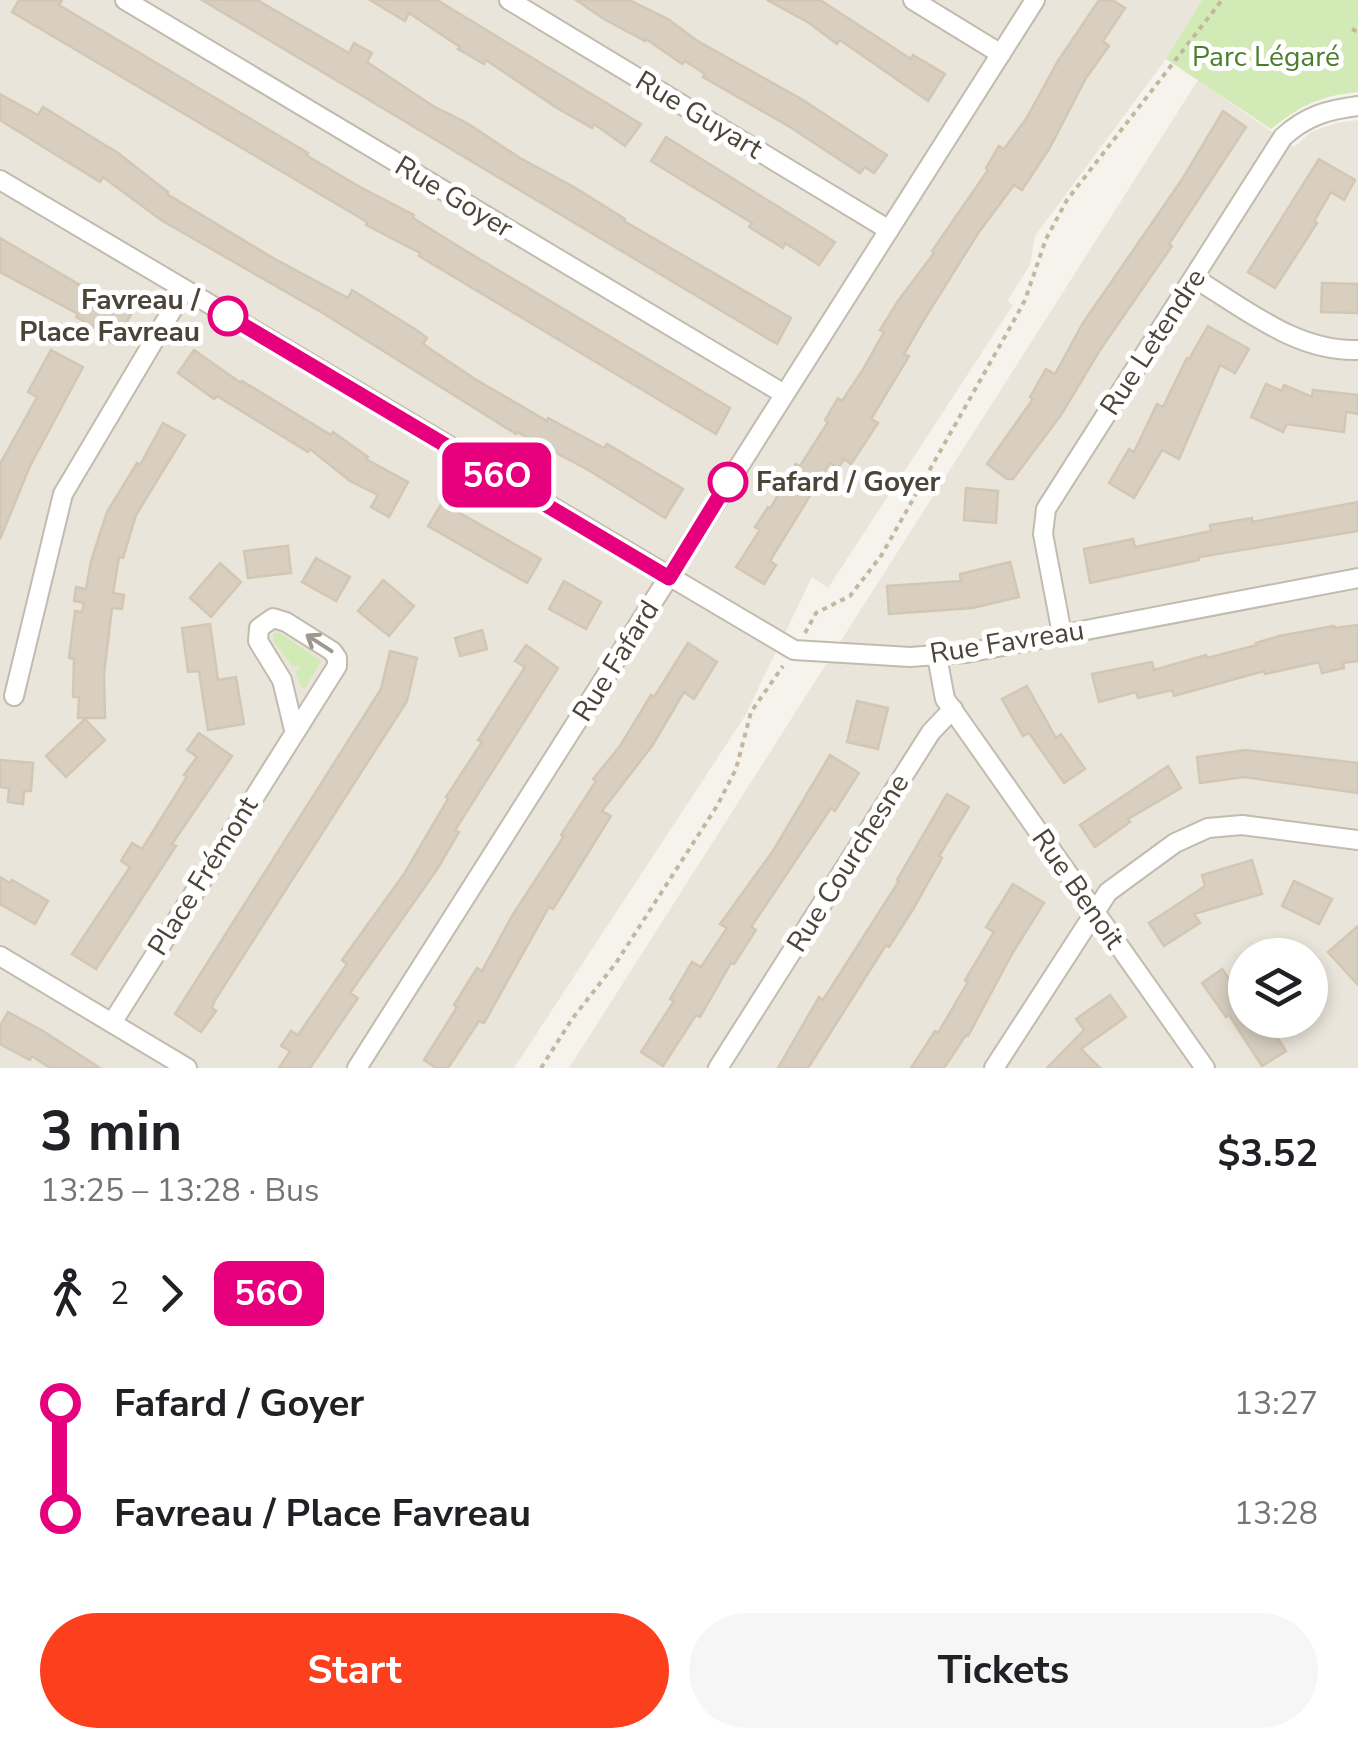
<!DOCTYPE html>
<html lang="en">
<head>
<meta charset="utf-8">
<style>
	body { margin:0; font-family:"Nunito Sans",sans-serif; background:#f6f6f6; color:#202124; height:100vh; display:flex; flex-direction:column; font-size:38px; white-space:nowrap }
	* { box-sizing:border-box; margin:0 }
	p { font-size:32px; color:#757577 }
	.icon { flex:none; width:55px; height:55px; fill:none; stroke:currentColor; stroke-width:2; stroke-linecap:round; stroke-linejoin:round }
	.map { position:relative; height:1068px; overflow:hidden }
	.details { display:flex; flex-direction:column; background:#fff; flex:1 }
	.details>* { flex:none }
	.badge { padding:0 20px; border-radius:15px; font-size:35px; line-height:65px }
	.tools { position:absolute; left:1228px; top:938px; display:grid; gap:20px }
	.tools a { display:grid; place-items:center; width:100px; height:100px; border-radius:50%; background:#fff; box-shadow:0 5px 15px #0003; font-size:50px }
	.map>.badge { position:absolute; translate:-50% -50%; box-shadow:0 0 0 5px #fff }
	.legs { display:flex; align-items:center; gap:15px; height:110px; padding:0 40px; font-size:32px }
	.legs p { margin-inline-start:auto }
	.summary { display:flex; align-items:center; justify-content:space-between; height:170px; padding:0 40px }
	h1 { font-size:55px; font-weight:700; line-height:75px }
	.action { display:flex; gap:20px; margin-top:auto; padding:20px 40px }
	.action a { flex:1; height:115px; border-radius:60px; background:#fc3f1d; color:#fff; font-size:40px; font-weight:700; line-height:115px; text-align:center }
	.action a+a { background:#f6f6f6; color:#202124 }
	ul { padding:0 40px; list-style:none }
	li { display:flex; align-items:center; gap:35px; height:110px; font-size:38px }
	li i { display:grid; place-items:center; width:15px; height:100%; margin:0 12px; background:currentColor }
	li i::after { content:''; width:25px; height:25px; margin:-12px; border:8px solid; border-radius:50%; background:#fff }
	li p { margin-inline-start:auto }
	li:first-child i { background:linear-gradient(#0000 50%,currentColor 0) }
	li:last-child i { background:linear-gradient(currentColor 50%,#0000 0) }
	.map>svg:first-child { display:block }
	.residential { fill:#eae5da; fill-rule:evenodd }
	.green { fill:#d2eab5 }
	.building { fill:#d8cfc1; stroke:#d3c7b4; stroke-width:2.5 }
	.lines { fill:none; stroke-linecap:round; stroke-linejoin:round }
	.minor-casing { stroke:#c2bbae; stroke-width:22 }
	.path { stroke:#c4b79f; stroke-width:4; stroke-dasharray:5 5; stroke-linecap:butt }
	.minor { stroke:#fff; stroke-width:18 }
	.oneway { stroke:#9c9892 }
	.line-1-casing { stroke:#fff; stroke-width:22 }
	.line-1 { stroke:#e6007e; stroke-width:15 }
	.stop-1-dot { fill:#fff; stroke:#e6007e; stroke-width:5 }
	.labels { text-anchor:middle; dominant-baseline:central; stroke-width:10; stroke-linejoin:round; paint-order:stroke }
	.park-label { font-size:28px; fill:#4a7f2a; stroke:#fff }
	.street-label { font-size:28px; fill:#4b4439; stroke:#fff }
	.stop-label { font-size:28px; font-weight:bold; fill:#4b4439; stroke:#fff; text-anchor:end }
</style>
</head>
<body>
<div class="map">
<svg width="1358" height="1068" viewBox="0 0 1358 1068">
	<rect width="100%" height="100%" fill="#f6f3ec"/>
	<g class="residential">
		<polygon points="0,0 1202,0 1166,59 1035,236 1030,265 1007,301 1013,305 828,588 812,577 745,716 514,1068 0,1068"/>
		<path d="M 1198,80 L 1294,147 L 1311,132 L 1336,123 L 1358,120 L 1358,1068 L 569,1068 ZM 1245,955 L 1310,955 L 1310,1020 L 1245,1020 Z"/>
	</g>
	<g class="green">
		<path d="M 1202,0 L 1358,0 L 1358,92 C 1320,96 1301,105 1271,129 L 1166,59 Z"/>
		<polygon points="274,633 280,633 321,661 305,688 302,688 295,671 301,669 299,665 293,667 273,641"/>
	</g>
	<g class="building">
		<polygon points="19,0 62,0 59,5 308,153 306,155 360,187 414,215 413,218 466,251 730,408 716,434 419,256 420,253 366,225 367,222 12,12"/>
		<polygon points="202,0 257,0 349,53 354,43 372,53 367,62 433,106 467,123 520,158 574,187 625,219 624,221 791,318 777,344"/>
		<polygon points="370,0 437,0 641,124 625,146 594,124 592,128 557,108 486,60 484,64 458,49 460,47 409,13 405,21"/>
		<polygon points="576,0 629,0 668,19 696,40 803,100 887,155 874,173 865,167 860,173 790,127 703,77 705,74 685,61 682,64 646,39 645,41 604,19"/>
		<polygon points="767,0 820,0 911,59 913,55 945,74 928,101 840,40 837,44 809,23"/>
		<polygon points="1099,0 1112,0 1125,8 1103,41 1109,46 1086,78 1049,149 1022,190 1014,185 979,232 925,318 904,354 909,356 871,419 878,423 851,464 844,459 838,468 830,463 770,561 776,565 764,584 736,567 760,530 755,527 768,507 770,509 796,464 800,466 828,422 825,420 838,398 842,401 862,371 884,332 880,330 898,301 934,253 932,251 988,170 986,168 999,146 1004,149 1026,119 1058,61"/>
		<polygon points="0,94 38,115 43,107 118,153 168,192 167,194 273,258 348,298 352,290 418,331 427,338 423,344 475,379 547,421 548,418 604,448 607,444 683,489 665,518 590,471 517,432 516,434 321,312 161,220 103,177 100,182 0,120"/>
		<polygon points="1223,111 1246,127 1169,244 1172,246 1100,350 1061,415 1013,479 1007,479 987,464 1033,399 1030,397 1046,369 1055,374 1083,323 1183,178"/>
		<polygon points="666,137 835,242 819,265 785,243 783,248 749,227 752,223 651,161"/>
		<polygon points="1319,159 1355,180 1344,200 1331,192 1314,221 1317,223 1275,288 1248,272"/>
		<polygon points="0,238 131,315 114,344 98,335 101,331 76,317 78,314 0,272"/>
		<polygon points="1322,283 1358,284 1358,313 1321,312"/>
		<polygon points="1208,326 1249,349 1235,373 1220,365 1179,459 1162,450 1134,498 1109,483 1129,449 1134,452 1157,404 1163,407 1187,358 1189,359"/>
		<polygon points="51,350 83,367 30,466 0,539 0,464 37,397 28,392"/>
		<polygon points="194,350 241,383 242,381 331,435 333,432 368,457 366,459 408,482 389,517 371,507 378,495 350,481 310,449 308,452 217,396 214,399 178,373"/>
		<polygon points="1266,384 1282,391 1284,385 1312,397 1313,390 1358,395 1358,414 1346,412 1344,432 1287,424 1283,432 1251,417"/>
		<polygon points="163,423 185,435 136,515 123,558 119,557 113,593 124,595 122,609 112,608 104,674 105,718 78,718 79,697 73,697 74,659 69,658 75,611 82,612 84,603 74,601 76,587 86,589 91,561 107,512 137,463 140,465"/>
		<polygon points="966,488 998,491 996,523 964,520"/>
		<polygon points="1358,502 1358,531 1199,557 1199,560 1090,583 1084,549 1133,539 1135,547 1211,531 1210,525 1252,518 1252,522"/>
		<polygon points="442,503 541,559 527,583 428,526"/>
		<polygon points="288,546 291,573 248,578 244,551"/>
		<polygon points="316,558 350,577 336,601 302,582"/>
		<polygon points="1010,562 1019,597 973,608 889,614 887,586 961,581 960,574"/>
		<polygon points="220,563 241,582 211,617 190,598"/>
		<polygon points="383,580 414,606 389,636 358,611"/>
		<polygon points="564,581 601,602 586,629 549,609"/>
		<polygon points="210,624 218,680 236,677 244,724 208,730 199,671 188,672 182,628"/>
		<polygon points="1358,625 1358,661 1343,663 1344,668 1322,673 1319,662 1265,674 1264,671 1174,696 1172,690 1138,698 1136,692 1099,702 1092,674 1152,662 1154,670 1206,655 1207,658 1257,645 1256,643 1279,636 1334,626 1335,628"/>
		<polygon points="482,630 487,649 460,656 455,638"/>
		<polygon points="688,643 717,662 694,699 684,692 652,746 602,811 611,816 553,909 549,907 484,1023 479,1021 448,1068 436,1068 424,1060 457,1007 454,1005 477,968 482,971 512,916 564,836 561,835 596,781 593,779 620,746 651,695 654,697"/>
		<polygon points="526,645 558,668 455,830 459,832 438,868 350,993 358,998 310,1068 279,1068 290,1051 281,1046 291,1031 298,1035 347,964 342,960 404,874 448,799 446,797 482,742 478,740 525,667 515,661"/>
		<polygon points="390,651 417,658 407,701 215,1000 212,1008 216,1011 201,1032 175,1014 381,689"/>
		<polygon points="1027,686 1056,738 1061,734 1085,769 1064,783 1029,733 1023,736 1002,699"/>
		<polygon points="857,701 888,708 878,749 847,742"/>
		<polygon points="85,719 105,740 66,777 46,756"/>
		<polygon points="199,733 232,756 172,844 176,846 96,969 72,954 130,867 121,861 132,843 142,849 187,777 184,775 197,757 187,750"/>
		<polygon points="1245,750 1358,763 1358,793 1244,777 1200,783 1197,757"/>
		<polygon points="830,755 859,773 835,811 831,808 751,927 756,930 734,964 731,963 700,1017 696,1015 663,1066 641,1052 674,1001 670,999 692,962 701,967 727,928 720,924 773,851"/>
		<polygon points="0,760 33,763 31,791 24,791 23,804 8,802 9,788 0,787"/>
		<polygon points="1168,766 1181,788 1128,819 1130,822 1095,847 1080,825"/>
		<polygon points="947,794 969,807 939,856 942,858 912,911 889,947 886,945 808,1068 778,1068 819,997 823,1000 899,881 897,880"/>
		<polygon points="1252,860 1262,894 1194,914 1200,923 1164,946 1149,923 1205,886 1202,875"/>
		<polygon points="0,877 10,883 12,880 48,901 35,924 0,904"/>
		<polygon points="1294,881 1332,899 1319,924 1282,906"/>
		<polygon points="1013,884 1044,903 1012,954 968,1036 966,1035 944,1068 911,1068 935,1031 938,1033 968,982 965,980 994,932 986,927"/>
		<polygon points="1358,926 1358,985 1328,952"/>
		<polygon points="1222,969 1245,1001 1245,1020 1266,1020 1286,1051 1262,1066 1229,1015 1226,1017 1202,983"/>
		<polygon points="1110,995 1126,1017 1081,1049 1100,1068 1047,1068 1084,1030 1076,1019"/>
		<polygon points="8,1012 43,1031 100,1068 50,1068 32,1056 30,1060 0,1044 0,1026"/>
	</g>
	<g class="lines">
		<defs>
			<g id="minor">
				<polyline points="125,0 784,394"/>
				<polyline points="509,0 889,230"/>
				<polyline points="913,0 1001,54"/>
				<polyline points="0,180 794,650 910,657 966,653 1358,578"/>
				<path d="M 1194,278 C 1246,309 1296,352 1358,350"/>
				<path d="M 1062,634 L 1043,534 L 1046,509 L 1283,137 C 1306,116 1327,110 1358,106"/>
				<polyline points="937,656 945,699 1205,1068"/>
				<polyline points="14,696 63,494 184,290"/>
				<polyline points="0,956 187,1068"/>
				<polyline points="112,1023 337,666 337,658 332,651 286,622 273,618 259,628 258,641 282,680 294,730"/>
				<polyline points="357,1068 1035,0"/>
				<polyline points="718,1068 931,732 953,709"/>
				<polyline points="994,1068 1108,892 1175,843 1208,828 1242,825 1358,840"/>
			</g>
		</defs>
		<use href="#minor" class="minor-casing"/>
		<g class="path">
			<polyline points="1352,29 1358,32"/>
			<polyline points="805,633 816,613 850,596 881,556 1012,324 1025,300 1046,239 1067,200 1222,0"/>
			<polyline points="541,1068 572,1019 616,963 717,806 736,769 751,712 783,666"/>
		</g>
		<use href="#minor" class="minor"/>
	</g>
	<defs><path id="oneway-shaft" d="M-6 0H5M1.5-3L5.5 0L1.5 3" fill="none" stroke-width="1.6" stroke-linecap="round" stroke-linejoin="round" transform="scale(2.5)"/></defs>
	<use class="oneway" href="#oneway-shaft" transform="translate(319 643) rotate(-147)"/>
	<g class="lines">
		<defs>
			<polyline id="line-1" points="228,316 669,578 728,482"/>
		</defs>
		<use href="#line-1" class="line-1-casing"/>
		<use href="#line-1" class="line-1"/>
	</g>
	<g class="stop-1-dot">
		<circle cx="228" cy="316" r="18"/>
		<circle cx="728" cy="482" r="18"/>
	</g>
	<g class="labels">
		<g class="park-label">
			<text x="1266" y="57">Parc Légaré</text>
		</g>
		<g class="street-label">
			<text transform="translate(699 115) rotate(31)">Rue Guyart</text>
			<text transform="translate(454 197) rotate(31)">Rue Goyer</text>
			<text transform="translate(1153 342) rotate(-57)">Rue Letendre</text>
			<text transform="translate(1007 642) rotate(-9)">Rue Favreau</text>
			<text transform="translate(616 661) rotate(-58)">Rue Fafard</text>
			<text transform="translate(848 863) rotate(-58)">Rue Courchesne</text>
			<text transform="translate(203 876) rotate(-58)">Place Frémont</text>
			<text transform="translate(1078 889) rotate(55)">Rue Benoit</text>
		</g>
		<g class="stop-label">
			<text x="200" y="300">Favreau /<tspan x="200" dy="32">Place Favreau</tspan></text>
			<text x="756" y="482" text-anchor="start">Fafard / Goyer</text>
		</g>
	</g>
</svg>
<div class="tools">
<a><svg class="icon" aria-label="layers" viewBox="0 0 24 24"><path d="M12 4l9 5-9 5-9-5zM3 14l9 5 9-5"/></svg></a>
</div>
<b class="badge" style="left:497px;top:475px;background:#e6007e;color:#fff">56O</b>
</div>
<section class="details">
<div class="summary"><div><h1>3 min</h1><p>13:25 – 13:28 · Bus</p></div><b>$3.52</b></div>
<div class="legs"><svg class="icon" aria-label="walk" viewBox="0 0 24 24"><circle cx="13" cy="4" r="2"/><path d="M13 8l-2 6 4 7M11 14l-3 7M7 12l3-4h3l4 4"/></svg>2<svg class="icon" aria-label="forward" viewBox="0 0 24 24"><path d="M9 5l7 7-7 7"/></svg><b class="badge" style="background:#e6007e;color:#fff">56O</b></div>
<ul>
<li><i style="color:#e6007e"></i><b>Fafard / Goyer</b><p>13:27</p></li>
<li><i style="color:#e6007e"></i><b>Favreau / Place Favreau</b><p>13:28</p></li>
</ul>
<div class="action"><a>Start</a><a>Tickets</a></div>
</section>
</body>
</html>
